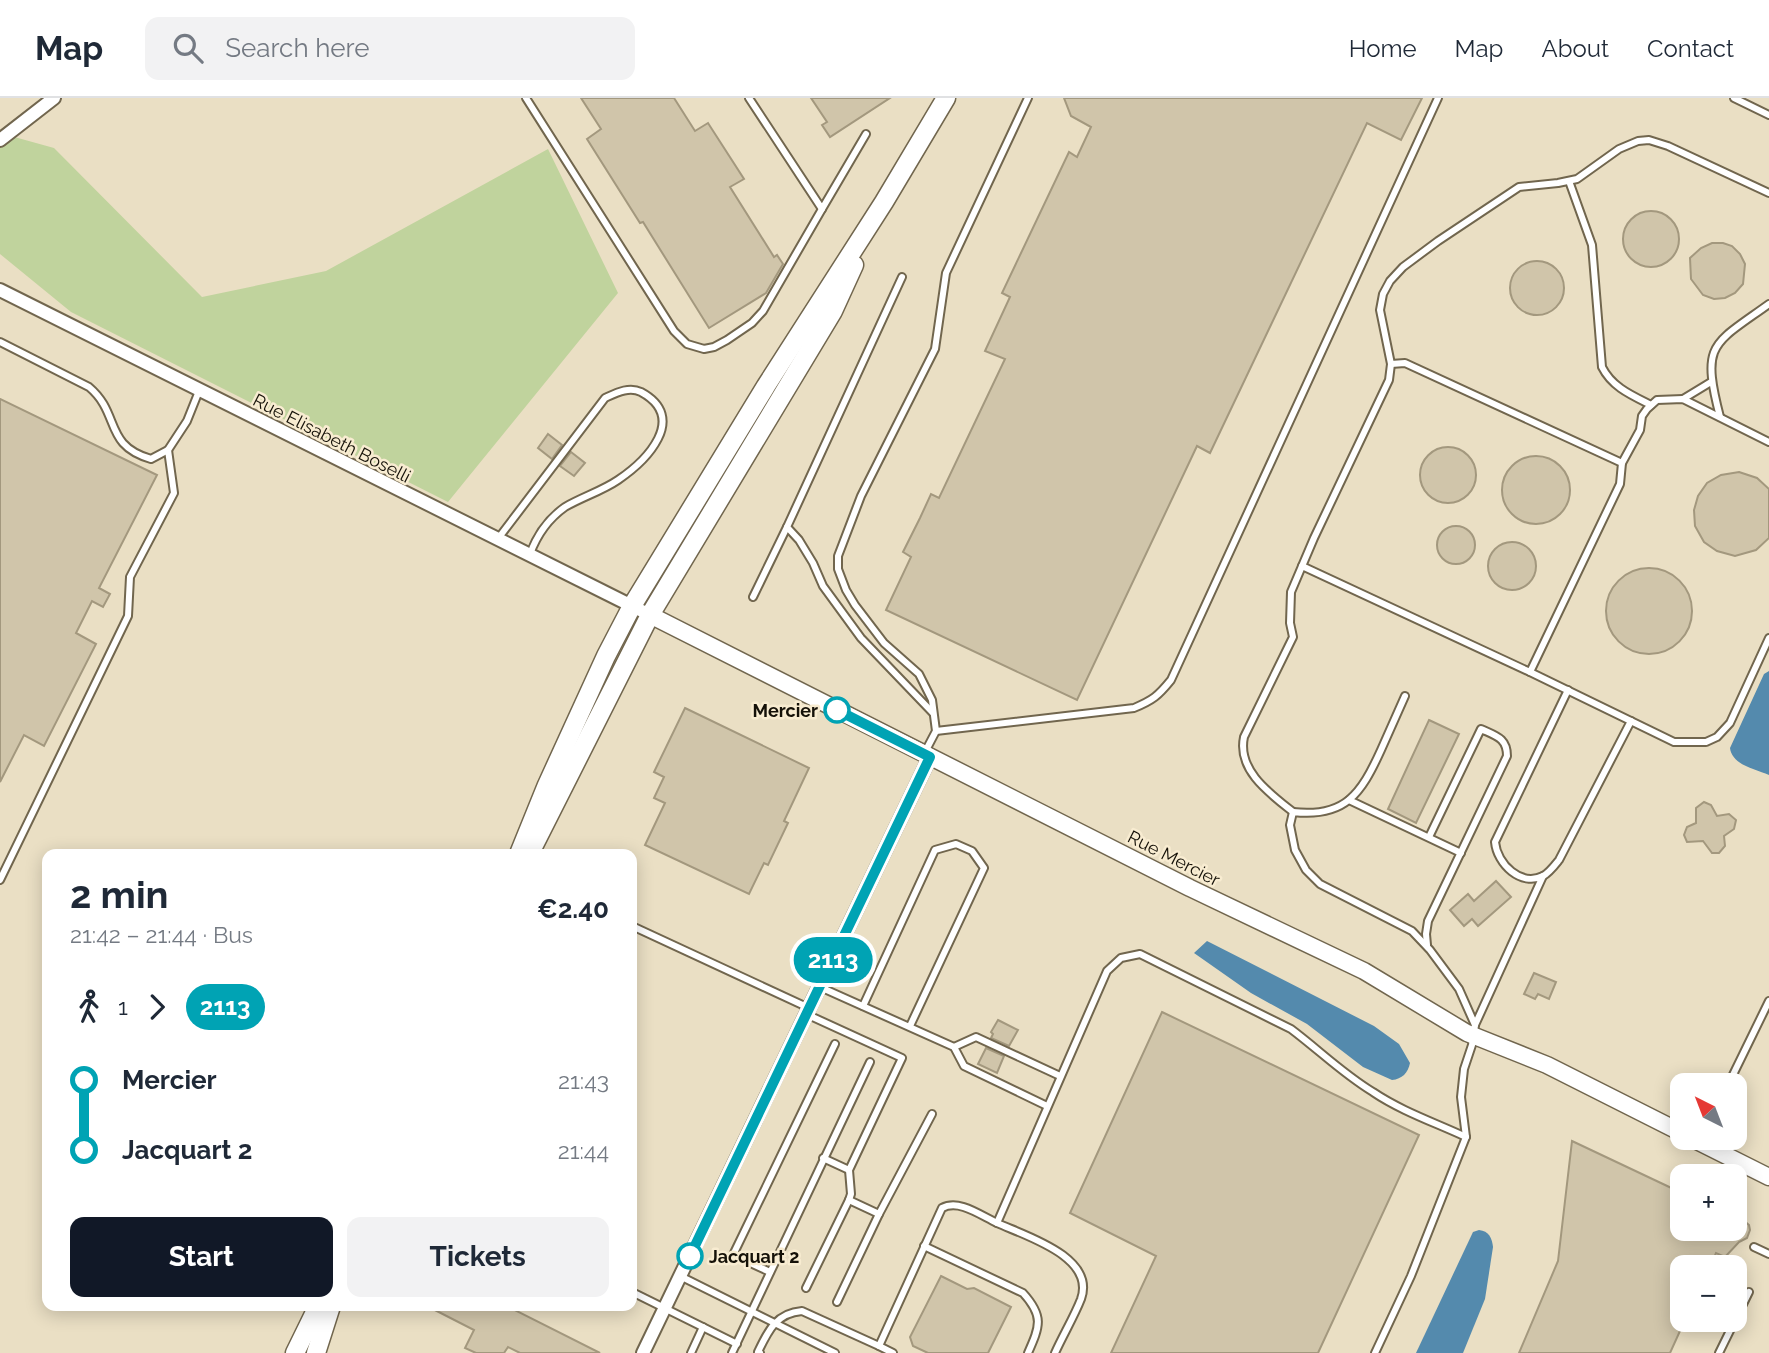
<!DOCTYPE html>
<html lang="en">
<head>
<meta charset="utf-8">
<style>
	body { margin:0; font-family:Raleway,sans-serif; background:#f2f2f3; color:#1f2937; height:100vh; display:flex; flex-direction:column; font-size:26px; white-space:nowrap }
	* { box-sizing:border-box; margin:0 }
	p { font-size:23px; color:#747a83 }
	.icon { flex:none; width:38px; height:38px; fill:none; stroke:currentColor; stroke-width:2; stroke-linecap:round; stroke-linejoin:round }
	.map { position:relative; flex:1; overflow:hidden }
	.sheet { position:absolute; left:42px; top:751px; width:595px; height:462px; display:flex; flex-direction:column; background:#fff; border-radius:14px; box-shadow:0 4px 18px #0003 }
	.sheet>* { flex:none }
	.badge { padding:0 14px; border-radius:23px; font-size:24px; line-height:46px }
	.needle { width:46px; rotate:318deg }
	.fabs { position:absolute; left:1670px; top:975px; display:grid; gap:14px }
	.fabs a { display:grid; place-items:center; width:77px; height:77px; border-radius:14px; background:#fff; box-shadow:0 4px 18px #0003; font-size:35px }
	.map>.badge { position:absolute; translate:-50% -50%; box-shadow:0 0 0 4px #fff }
	.legs { display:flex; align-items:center; gap:10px; height:77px; padding:0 28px; font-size:23px }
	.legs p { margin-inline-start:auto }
	.summary { display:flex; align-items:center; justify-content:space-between; height:119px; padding:0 28px }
	h1 { font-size:38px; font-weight:700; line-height:52px }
	.action { display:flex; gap:14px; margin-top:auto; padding:14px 28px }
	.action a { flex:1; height:80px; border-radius:14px; background:#111827; color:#fff; font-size:28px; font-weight:700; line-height:80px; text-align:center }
	.action a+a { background:#f2f2f3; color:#1f2937 }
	ul { padding:0 28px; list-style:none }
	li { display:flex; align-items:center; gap:24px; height:70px; font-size:26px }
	li i { display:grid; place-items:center; width:10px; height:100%; margin:0 9px; background:currentColor }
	li i::after { content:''; width:18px; height:18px; margin:-9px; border:5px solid; border-radius:50%; background:#fff }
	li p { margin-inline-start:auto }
	li:first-child i { background:linear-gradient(#0000 50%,currentColor 0) }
	li:last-child i { background:linear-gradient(currentColor 50%,#0000 0) }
	header { display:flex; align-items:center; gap:42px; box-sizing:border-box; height:98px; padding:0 35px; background:#fff; border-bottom:2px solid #e0e1e3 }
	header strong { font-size:33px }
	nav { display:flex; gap:38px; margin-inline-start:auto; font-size:24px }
	.search { width:490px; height:63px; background:#f2f2f3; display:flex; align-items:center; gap:18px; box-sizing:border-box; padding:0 24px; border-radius:14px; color:#747a83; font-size:26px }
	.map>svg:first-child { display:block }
	.green { fill:#c0d39d }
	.water { fill:#548aad }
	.building { fill:#d0c5aa; stroke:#a3987e; stroke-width:2 }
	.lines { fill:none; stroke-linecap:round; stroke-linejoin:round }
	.service-casing { stroke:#71664e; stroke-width:10 }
	.minor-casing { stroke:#71664e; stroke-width:16 }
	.tertiary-casing { stroke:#71664e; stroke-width:19 }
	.secondary-casing { stroke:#71664e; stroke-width:21 }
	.service { stroke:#fff; stroke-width:6 }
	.minor { stroke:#fff; stroke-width:12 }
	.tertiary { stroke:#fff; stroke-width:16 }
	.secondary { stroke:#fff; stroke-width:18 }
	.line-1-casing { stroke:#fff; stroke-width:16 }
	.line-1 { stroke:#00a3b4; stroke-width:10 }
	.stop-1-dot { fill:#fff; stroke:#00a3b4; stroke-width:3.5 }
	.labels { text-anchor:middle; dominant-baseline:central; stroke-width:5; stroke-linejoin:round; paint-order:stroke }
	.street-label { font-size:18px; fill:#151108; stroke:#f8ecd1 }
	.stop-label { font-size:18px; font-weight:bold; fill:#151108; stroke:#f8ecd1; text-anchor:end }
</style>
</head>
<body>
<header>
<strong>Map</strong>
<div class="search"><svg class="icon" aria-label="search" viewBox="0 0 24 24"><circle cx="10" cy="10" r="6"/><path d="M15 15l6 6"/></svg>Search here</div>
<nav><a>Home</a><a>Map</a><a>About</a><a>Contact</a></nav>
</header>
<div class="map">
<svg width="1769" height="1255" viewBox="0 0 1769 1255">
	<rect width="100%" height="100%" fill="#eadfc4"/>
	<polygon class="green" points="0,35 54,50 202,199 326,173 548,51 618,195 448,404 71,214 0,156"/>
	<g class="water">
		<path d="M 1769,573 L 1769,677 C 1755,671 1732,667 1730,650 L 1764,576 Z"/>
		<path d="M 1207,843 L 1374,928 L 1399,946 L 1410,965 C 1408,975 1402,981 1392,982 L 1363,969 L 1307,926 L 1251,895 L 1194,855 Z"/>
		<path d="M 1479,1132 C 1489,1133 1492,1140 1493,1149 L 1485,1201 L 1463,1255 L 1416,1255 L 1473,1134 Z"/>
	</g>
	<g class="building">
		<polygon points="581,0 674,0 695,33 708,25 744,81 730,89 774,159 777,157 783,166 766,195 709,230 643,124 640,125 587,41 601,31"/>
		<polygon points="811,0 890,0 830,39 822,27 827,24"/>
		<polygon points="1064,0 1422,0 1401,42 1367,25 1210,355 1197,348 1077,602 886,512 911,459 903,454 920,420 931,396 939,400 1005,261 985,253 1010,199 1002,195 1069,54 1077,59 1091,29 1071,18"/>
		<circle cx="1651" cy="141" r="28"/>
		<polygon points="1712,145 1723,145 1732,148 1740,156 1745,166 1743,186 1735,195 1725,200 1714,201 1703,197 1691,181 1690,160 1701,150"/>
		<circle cx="1537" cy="190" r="27"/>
		<polygon points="0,301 157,377 99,490 110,496 103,509 92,503 76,535 96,546 44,648 24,637 0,684"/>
		<polygon points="548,336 562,347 552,361 538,350"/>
		<circle cx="1448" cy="377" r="28"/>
		<polygon points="571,354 585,365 574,378 560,368"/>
		<circle cx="1536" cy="392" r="34"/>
		<polygon points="1739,374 1757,380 1769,391 1769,440 1756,452 1735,458 1717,453 1704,444 1695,428 1694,412 1698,398 1707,385 1721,377"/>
		<circle cx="1456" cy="447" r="19"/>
		<circle cx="1512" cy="468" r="24"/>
		<circle cx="1649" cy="513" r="43"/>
		<polygon points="685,610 809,670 784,723 788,725 768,767 764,765 749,796 645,747 665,705 654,700 664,679 654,674"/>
		<polygon points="1429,622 1459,636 1416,725 1388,711"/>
		<polygon points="1704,704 1711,707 1717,718 1729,716 1736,722 1734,731 1724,738 1725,748 1719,755 1712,755 1703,743 1687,744 1684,737 1687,729 1696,725 1696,710"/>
		<polygon points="1496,783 1511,799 1478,828 1472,821 1464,828 1450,812 1468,796 1474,803"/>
		<polygon points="1534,875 1556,884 1549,901 1538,896 1535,901 1524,896"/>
		<polygon points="1162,914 1419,1037 1318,1255 1111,1255 1156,1158 1070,1115"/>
		<polygon points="998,922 1018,932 1009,948 991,940 993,936 991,934"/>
		<polygon points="986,950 1004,958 997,975 978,966"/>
		<polygon points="1572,1043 1682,1095 1682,1130 1734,1130 1734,1122 1742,1121 1749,1127 1750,1132 1747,1140 1739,1144 1725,1159 1716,1155 1710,1169 1682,1169 1682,1222 1685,1222 1670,1255 1519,1255 1558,1163"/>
		<polygon points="941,1178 967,1191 974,1190 1011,1209 988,1255 928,1255 913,1248 910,1239"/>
		<polygon points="427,1208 507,1208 600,1255 520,1255 508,1249 504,1255 476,1255 465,1250 474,1232"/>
	</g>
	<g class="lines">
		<defs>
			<g id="service">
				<polyline points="526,0 674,233 687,246 704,251 714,249 727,242 752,225 763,213 822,111"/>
				<polyline points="749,0 822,111 866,36"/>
				<polyline points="1734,0 1769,17"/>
				<path d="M 1569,83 L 1592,147 L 1602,269 C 1612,289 1631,297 1651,307"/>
				<polyline points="902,179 787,429 799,442 813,465 823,488 861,540 933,615"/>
				<path d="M 0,244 L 89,289 C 121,316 103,347 151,361 L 168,352 L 187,323 L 199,293"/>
				<polyline points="1391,266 1405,265 1622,365"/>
				<polyline points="1683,301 1711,284"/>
				<path d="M 1720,319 C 1701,245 1712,247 1769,206"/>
				<path d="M 497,442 L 605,300 C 616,295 629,288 641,294 C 689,320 646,363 618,382 C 602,393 582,399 565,409 C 548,421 537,437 530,456"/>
				<polyline points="1302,468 1530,574 1620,386 1622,365 1640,332 1642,318 1647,311 1657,302 1683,301 1769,344"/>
				<polyline points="753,499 787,429"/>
				<polyline points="1530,574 1674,644 1706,644 1717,639 1730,625 1769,540"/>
				<path d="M 1568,592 L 1495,744 C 1497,766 1521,789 1543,778 C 1549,775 1555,767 1559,762 L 1631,623"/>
				<path d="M 936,633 L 1134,610 C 1153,602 1158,598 1171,582 L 1438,0"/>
				<polyline points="925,654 936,633 932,602 919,576 884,545 855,507 846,492 838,471 838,458 861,398 935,251 946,175 1028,0"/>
				<polyline points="1349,702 1461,755"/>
				<path d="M 1293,714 C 1269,695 1237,672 1244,639 L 1293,539 L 1290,525 L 1291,494 L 1314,440 L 1389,282 L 1391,266 L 1380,212 L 1383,196 L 1390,183 L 1403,169 L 1438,143 L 1519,89 L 1558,85 L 1577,81 L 1619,51 L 1638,43 L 1649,42 L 1668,48 L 1769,95"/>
				<polyline points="0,782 128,518 130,479 174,395 168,352"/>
				<polyline points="632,828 809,910"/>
				<path d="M 1427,847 L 1426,836 L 1428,823 L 1507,658 C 1507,640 1496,638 1481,631 L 1429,739"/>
				<polyline points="820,889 954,949 964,968 1047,1008"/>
				<polyline points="863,908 935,752 956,746 972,753 984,770 910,928"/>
				<polyline points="1475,927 1543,778"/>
				<polyline points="954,949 976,939 1060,978"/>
				<polyline points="1728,987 1769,903"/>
				<polyline points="823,1060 849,1072"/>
				<polyline points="879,1116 932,1016"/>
				<path d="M 924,1148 L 1023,1195 C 1044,1218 1040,1228 1028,1255"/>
				<polyline points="1754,1149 1769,1156"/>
				<polyline points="770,1174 733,1157 835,946"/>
				<polyline points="680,1178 835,1255"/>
				<polyline points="806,1190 849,1102 851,1096 849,1072 902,960 806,916"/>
				<polyline points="632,1194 737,1246"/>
				<polyline points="837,1204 879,1116 849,1102"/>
				<polyline points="879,1248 893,1255"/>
				<polyline points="691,1255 703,1229"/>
				<polyline points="732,1255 870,964"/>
				<path d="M 760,1255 L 758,1254 C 768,1233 776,1215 802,1213 L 879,1248 L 942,1110 C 959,1101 980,1117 997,1125"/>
				<path d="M 1055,1255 C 1063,1237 1074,1219 1081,1201 C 1096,1159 1026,1138 997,1125 L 1107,873 L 1121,860 L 1140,856 L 1291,931 C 1319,952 1343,976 1373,994 C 1401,1013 1436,1025 1466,1039"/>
				<path d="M 1375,1255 L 1411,1178 L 1466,1039 L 1461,999 L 1464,971 L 1472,947 L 1475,927 L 1459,891 L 1430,852 L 1412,833 L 1320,786 L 1306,772 L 1295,752 L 1290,727 L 1293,714 C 1345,720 1361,696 1381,652 C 1389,634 1397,616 1405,598"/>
				<polyline points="1719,1255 1749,1194"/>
			</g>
			<g id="minor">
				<polyline points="0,42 54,0"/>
				<polyline points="0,192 650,517"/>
				<polyline points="643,1255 930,659"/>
			</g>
			<g id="tertiary">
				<polyline points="650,517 1190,790 1364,873 1467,935 1547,967 1682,1035"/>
				<polyline points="1691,1040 1769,1079"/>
			</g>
			<g id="secondary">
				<polyline points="533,749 650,517 833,213 854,167"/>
				<polyline points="519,756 547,687 606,558 632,508 766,288 884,104 946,0"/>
				<polyline points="295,1255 318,1208"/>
				<polyline points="316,1255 331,1208"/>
			</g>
		</defs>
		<use href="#service" class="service-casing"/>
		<use href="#minor" class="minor-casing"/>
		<use href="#tertiary" class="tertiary-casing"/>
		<use href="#secondary" class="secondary-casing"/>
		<use href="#service" class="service"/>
		<use href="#minor" class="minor"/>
		<use href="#tertiary" class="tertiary"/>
		<use href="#secondary" class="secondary"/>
	</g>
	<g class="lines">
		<defs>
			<polyline id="line-1" points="690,1158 930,659 837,612"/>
		</defs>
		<use href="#line-1" class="line-1-casing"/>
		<use href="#line-1" class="line-1"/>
	</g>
	<g class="stop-1-dot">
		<circle cx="837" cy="612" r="12"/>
		<circle cx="690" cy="1158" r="12"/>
	</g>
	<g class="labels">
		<g class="street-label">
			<text transform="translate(332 340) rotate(27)">Rue Elisabeth Boselli</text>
			<text transform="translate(1174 760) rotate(27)">Rue Mercier</text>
		</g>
		<g class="stop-label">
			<text x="818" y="612">Mercier</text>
			<text x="709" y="1158" text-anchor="start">Jacquart 2</text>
		</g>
	</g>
</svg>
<div class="fabs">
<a><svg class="needle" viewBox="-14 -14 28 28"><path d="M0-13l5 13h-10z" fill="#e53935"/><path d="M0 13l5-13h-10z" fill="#747a83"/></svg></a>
<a>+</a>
<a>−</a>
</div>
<b class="badge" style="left:833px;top:862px;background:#00a3b4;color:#fff">2113</b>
<section class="sheet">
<div class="summary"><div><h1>2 min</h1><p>21:42 – 21:44 · Bus</p></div><b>€2.40</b></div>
<div class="legs"><svg class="icon" aria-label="walk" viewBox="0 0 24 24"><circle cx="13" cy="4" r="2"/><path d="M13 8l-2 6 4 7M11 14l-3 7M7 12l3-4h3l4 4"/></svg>1<svg class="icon" aria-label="forward" viewBox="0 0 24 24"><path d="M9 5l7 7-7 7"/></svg><b class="badge" style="background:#00a3b4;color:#fff">2113</b></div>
<ul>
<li><i style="color:#00a3b4"></i><b>Mercier</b><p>21:43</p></li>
<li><i style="color:#00a3b4"></i><b>Jacquart 2</b><p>21:44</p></li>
</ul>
<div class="action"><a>Start</a><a>Tickets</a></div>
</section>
</div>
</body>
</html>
